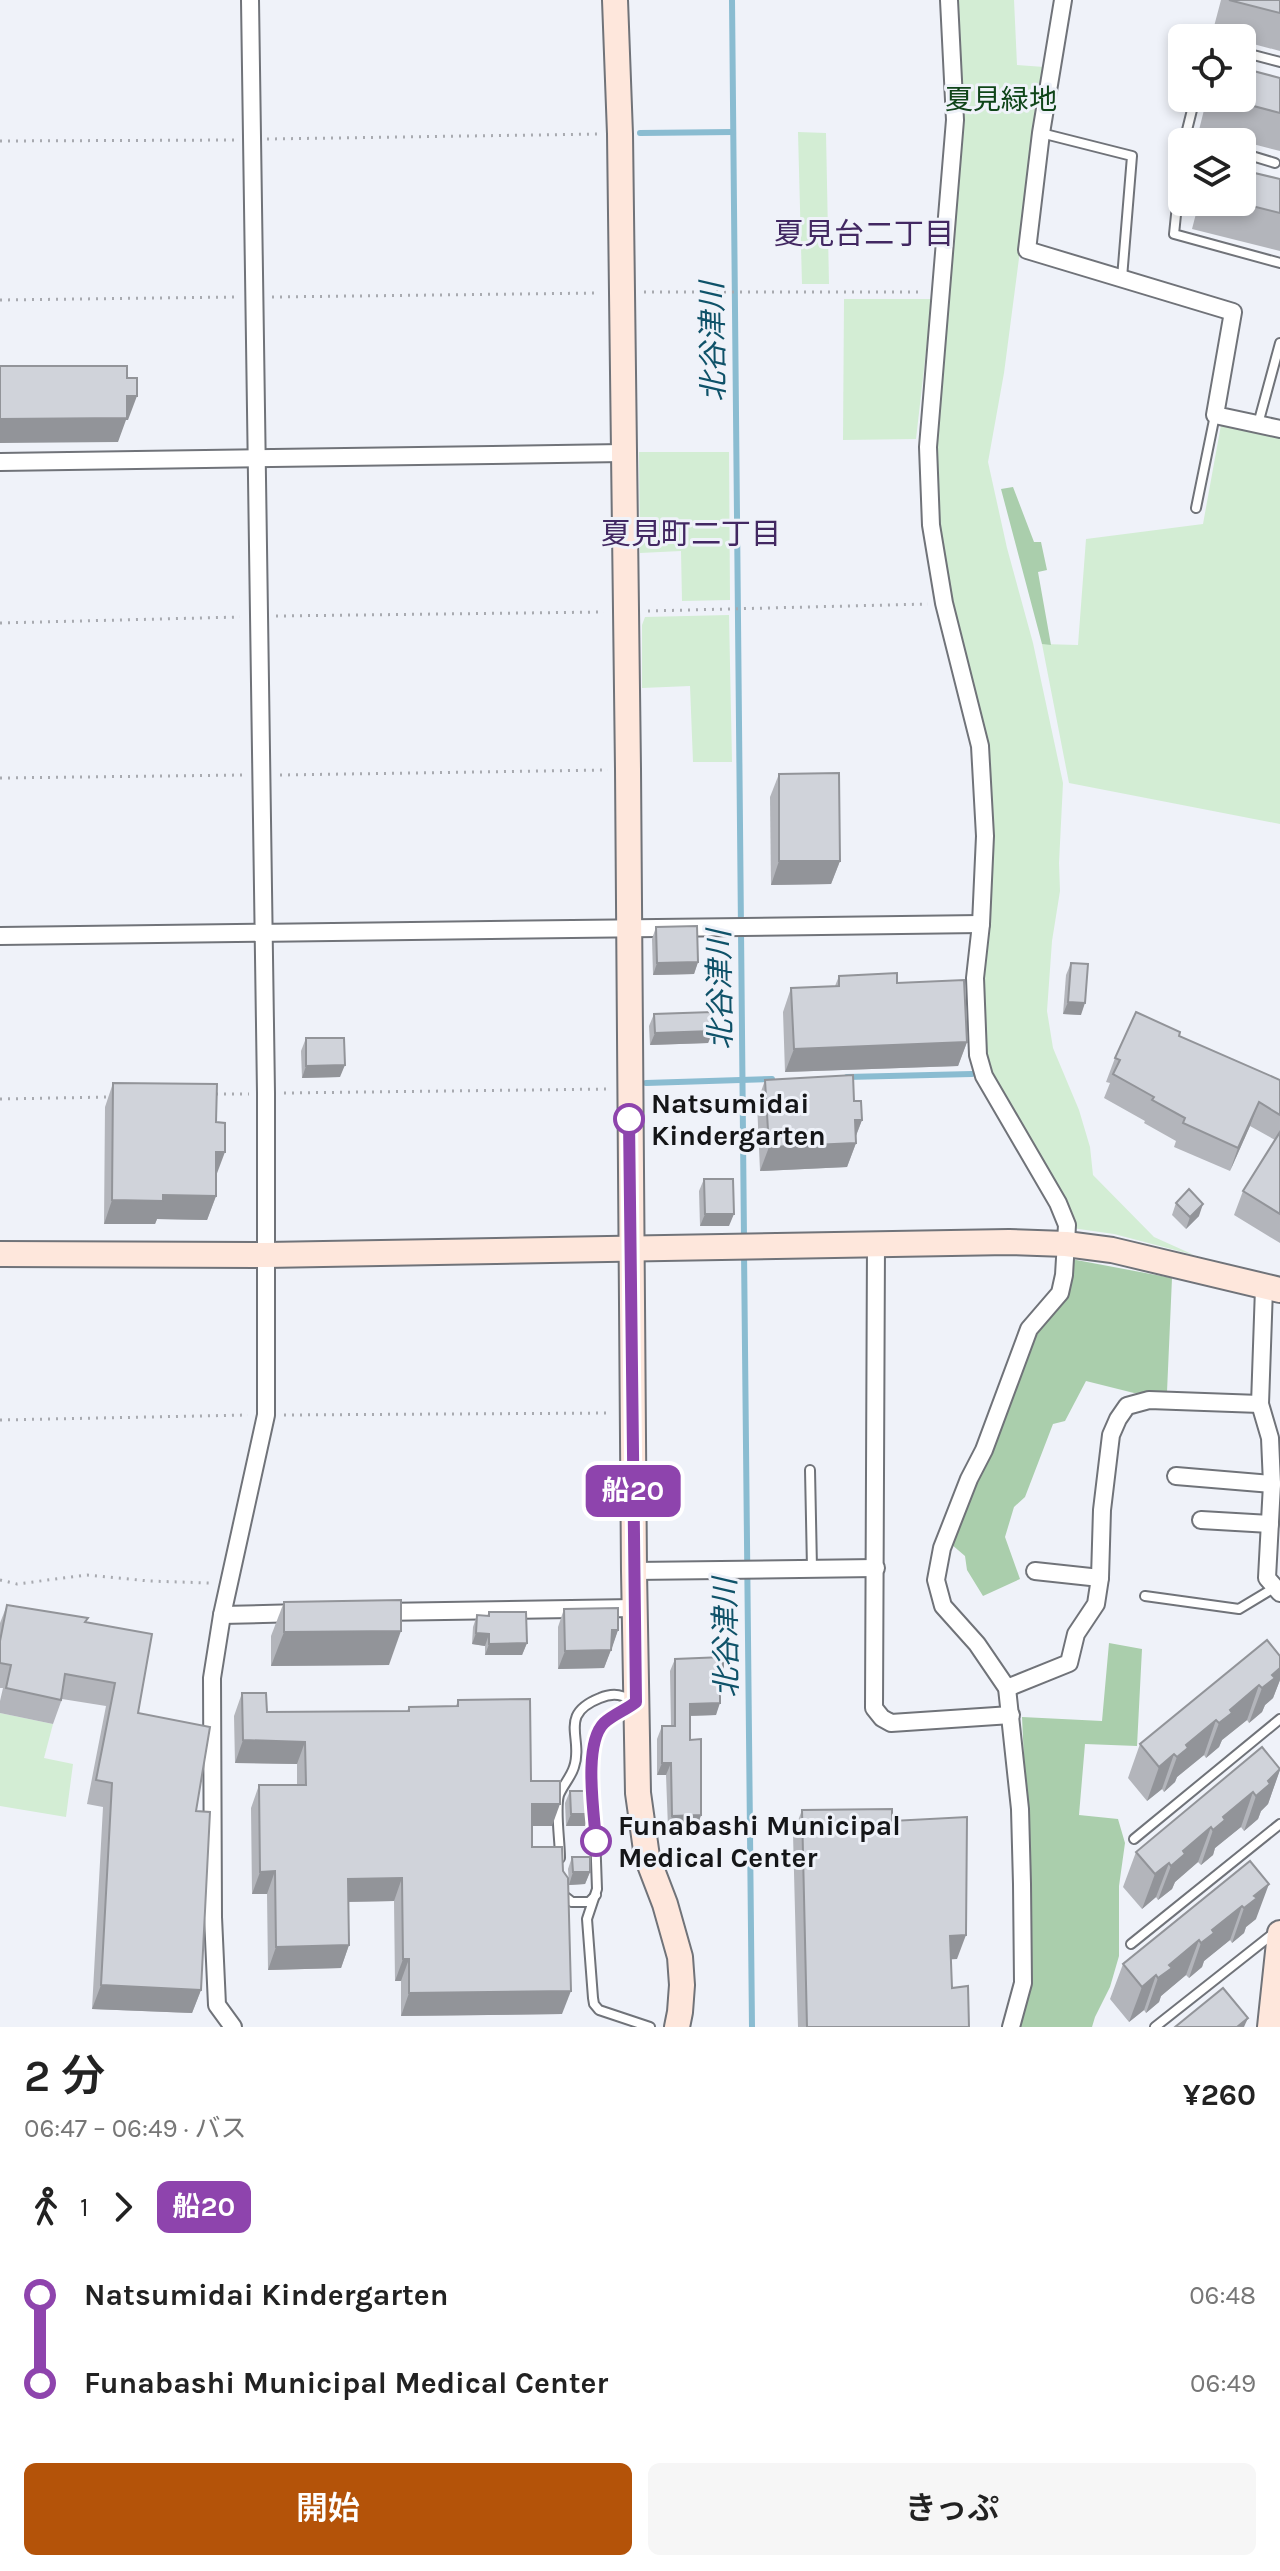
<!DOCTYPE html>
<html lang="ja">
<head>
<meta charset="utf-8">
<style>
	body { margin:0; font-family:Karla,"Noto Sans JP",sans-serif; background:#f6f6f6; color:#222; height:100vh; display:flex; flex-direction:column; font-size:30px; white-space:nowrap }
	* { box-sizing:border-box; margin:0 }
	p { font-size:26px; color:#767676 }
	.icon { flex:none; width:44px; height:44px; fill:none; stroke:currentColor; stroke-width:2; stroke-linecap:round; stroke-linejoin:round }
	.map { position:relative; height:2027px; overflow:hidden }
	.details { display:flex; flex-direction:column; background:#fff; flex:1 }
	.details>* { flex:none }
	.badge { padding:0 16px; border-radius:12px; font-size:28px; line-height:52px }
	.tools { position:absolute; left:1168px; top:24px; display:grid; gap:16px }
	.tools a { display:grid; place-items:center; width:88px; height:88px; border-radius:12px; background:#fff; box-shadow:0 4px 12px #0003; font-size:40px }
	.map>.badge { position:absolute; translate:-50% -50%; box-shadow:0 0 0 4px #fff }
	.legs { display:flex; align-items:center; gap:12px; height:88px; padding:0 24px; font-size:26px }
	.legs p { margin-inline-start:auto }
	.summary { display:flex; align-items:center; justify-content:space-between; height:136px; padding:0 24px }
	h1 { font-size:44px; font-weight:600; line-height:60px }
	.primary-button { display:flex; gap:16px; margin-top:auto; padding:16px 24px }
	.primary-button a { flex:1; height:92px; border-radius:12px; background:#b45309; color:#fff; font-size:32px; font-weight:600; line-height:92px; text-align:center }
	.primary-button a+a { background:#f6f6f6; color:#222 }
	ul { padding:0 24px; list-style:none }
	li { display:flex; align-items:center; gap:28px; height:88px; font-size:30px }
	li i { display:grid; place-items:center; width:12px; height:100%; margin:0 10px; background:currentColor }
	li i::after { content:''; width:20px; height:20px; margin:-10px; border:6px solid; border-radius:50%; background:#fff }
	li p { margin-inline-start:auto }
	li:first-child i { background:linear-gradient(#0000 50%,currentColor 0) }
	li:last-child i { background:linear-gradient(currentColor 50%,#0000 0) }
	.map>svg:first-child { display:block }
	.green { fill:#d3edd4 }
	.forest { fill:#aaceac }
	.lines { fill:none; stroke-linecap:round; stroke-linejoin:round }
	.stream { stroke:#8abcd1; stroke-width:6 }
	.lane-casing { stroke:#707379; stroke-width:12 }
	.street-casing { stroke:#707379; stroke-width:20 }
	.secondary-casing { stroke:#707379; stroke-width:28 }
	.path { stroke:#a8aab0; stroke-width:3; stroke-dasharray:2 6; stroke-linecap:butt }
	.lane { stroke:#fff; stroke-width:8 }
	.street { stroke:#fff; stroke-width:16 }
	.secondary { stroke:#fee7dc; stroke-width:24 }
	.wall { fill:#b3b5bb }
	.shaded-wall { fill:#929499 }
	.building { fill:#d0d3da; stroke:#929499; stroke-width:2 }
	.line-1-casing { stroke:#fff; stroke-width:18 }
	.line-1 { stroke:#8e44ad; stroke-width:12 }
	.stop-1-dot { fill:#fff; stroke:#8e44ad; stroke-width:4 }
	.labels { text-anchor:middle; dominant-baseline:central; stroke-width:6; stroke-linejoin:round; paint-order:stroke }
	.park-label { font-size:28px; fill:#0f4519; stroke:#eff2f9 }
	.stop-label { font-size:28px; font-weight:bold; fill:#151618; stroke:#eff2f9; text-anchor:start }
	.neighbourhood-label { font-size:30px; fill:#422862; stroke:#eff2f9 }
	.water-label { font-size:30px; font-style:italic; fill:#0f5269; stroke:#eff2f9 }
</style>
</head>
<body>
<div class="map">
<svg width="1280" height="2027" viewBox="0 0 1280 2027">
	<rect width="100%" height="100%" fill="#eff2f9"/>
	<g class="green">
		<polygon points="956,0 1014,0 1017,65 1044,67 1004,373 988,462 1007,548 1033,643 1063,783 1059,863 1060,891 1052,941 1047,1011 1053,1048 1079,1110 1090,1147 1093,1175 1154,1237 1194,1255 1114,1234 1072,1228 1061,1200 991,1073 985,1055 982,981 992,835 936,525 932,449 945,293 964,118"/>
		<polygon points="798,132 826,133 829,284 802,284"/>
		<polygon points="844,299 932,299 916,439 843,440"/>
		<polygon points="1221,425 1280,437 1280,824 1069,783 1042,644 1078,645 1086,539 1203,524"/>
		<polygon points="639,452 729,452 730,600 682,601 681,551 640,553"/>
		<polygon points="729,615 732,762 693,762 690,686 642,688 642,625 645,617"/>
		<polygon points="0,1713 53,1724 44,1758 73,1764 66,1817 0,1806"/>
	</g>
	<g class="forest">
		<polygon points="1013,487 1034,542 1041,542 1047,570 1038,572 1051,645 1042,644 1001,489"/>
		<polygon points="1071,1259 1172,1278 1167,1392 1134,1393 1086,1381 1065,1421 1053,1424 1025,1497 1014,1507 1005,1537 1020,1579 983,1596 967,1570 965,1556 951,1544 1033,1334"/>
		<polygon points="1109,1643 1142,1649 1137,1746 1085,1744 1079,1815 1118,1819 1125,1843 1119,1886 1119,1956 1110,1987 1095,2017 1092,2027 1017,2027 1027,1984 1030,1886 1022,1717 1102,1721"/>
	</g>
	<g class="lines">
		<g class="stream">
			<polyline points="732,0 744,1239"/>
			<polyline points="640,133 733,132"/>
			<polyline points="847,1077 972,1074"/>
			<polyline points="646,1083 772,1079"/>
			<polyline points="744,1251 752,2027"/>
		</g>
		<defs>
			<g id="lane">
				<polyline points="1242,52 1280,62"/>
				<polyline points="1041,133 1132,156 1122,278"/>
				<polyline points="1184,136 1206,142"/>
				<polyline points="1184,142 1195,98"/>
				<polyline points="1242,153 1275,163"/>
				<polyline points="1182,157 1174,234 1280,263"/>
				<polyline points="1258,424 1280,343"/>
				<polyline points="1196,508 1215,415"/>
				<polyline points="810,1470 812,1568"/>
				<polyline points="1145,1596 1239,1609 1274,1588"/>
				<polyline points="1134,1839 1280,1719"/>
				<path d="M 560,1858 C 560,1841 555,1809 559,1795 C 563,1785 571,1777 574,1767 C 584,1738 557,1715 600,1698 C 614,1692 623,1695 636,1702 L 623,1713 L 617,1714 L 603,1724 L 592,1748 L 597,1889 L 587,1919 L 593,1998 L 594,2004 L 599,2010 L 650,2027"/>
				<polyline points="563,1895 572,1902 589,1902 596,1895"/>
				<polyline points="1131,1944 1280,1824"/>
				<polyline points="1155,2027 1274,1933"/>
			</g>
			<g id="street">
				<polyline points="949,0 955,120 928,447 931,525 944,603 980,746 985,836 981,924 975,978 978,1055 984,1076 1058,1203 1067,1225 1064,1275 1060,1293 1029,1329 984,1450 969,1479 942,1548 936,1580 943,1606 977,1644 1007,1688 1020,1809 1022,1884 1023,1983 1011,2027"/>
				<polyline points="1063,0 1041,133 1027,250 1233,312 1215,415 1280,429"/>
				<polyline points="0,462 623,453"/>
				<polyline points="0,936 981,924"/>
				<polyline points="876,1243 874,1708 882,1718 891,1723 1011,1715"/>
				<polyline points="1264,1288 1260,1404 1270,1438 1272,1484 1267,1578 1280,1593"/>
				<polyline points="1176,1476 1272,1484"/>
				<polyline points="1201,1520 1270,1524"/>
				<polyline points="634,1571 876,1568"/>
				<polyline points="1035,1571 1100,1578"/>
				<polyline points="380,1612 634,1608"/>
				<polyline points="222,1615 301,1613"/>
				<polyline points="1007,1688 1069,1663 1076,1634 1096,1604 1100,1578 1102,1510 1111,1435 1118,1419 1127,1406 1149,1400 1260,1404"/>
				<polyline points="233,2027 217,2005 213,1917 212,1678 222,1615 266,1415 266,1093 250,0"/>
			</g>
			<g id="secondary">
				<polyline points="615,0 620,134 628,769 634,1571 638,1793 647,1857 665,1904 680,1957 682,1985 680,2012 677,2027"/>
				<polyline points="0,1254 266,1255 1009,1242 1066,1244 1112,1250 1280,1290"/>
				<polyline points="1270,2027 1280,1933"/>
			</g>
		</defs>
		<use href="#lane" class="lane-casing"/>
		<use href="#street" class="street-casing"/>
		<use href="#secondary" class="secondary-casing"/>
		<g class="path">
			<polyline points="267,139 600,134"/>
			<polyline points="0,141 236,140"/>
			<polyline points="644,292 924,292"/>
			<polyline points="272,297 600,293"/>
			<polyline points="0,300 236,297"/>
			<polyline points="648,611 928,604"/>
			<polyline points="276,616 604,612"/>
			<polyline points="0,623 240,617"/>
			<polyline points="280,775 608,770"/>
			<polyline points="0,778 244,775"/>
			<polyline points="284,1093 609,1089"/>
			<polyline points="216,1094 249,1094"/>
			<polyline points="0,1099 109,1097"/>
			<polyline points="284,1415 612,1413"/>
			<polyline points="0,1420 248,1415"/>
			<polyline points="0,1580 17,1584 87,1575 149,1581 210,1583"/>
		</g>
		<use href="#lane" class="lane"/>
		<use href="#street" class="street"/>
		<use href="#secondary" class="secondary"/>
	</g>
	<g class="wall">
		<polygon points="1221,0 1280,0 1280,51 1242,41 1242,38 1229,38 1212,34"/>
		<polygon points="1280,78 1280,151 1199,130 1207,98 1242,98"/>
		<polygon points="1280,179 1280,251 1192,229 1199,202 1242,202"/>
		<polygon points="779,774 840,861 831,884 771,885 770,797"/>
		<polygon points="656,927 698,962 694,974 653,975 652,939"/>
		<polygon points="1071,963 1081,1015 1063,1014 1066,975"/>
		<polygon points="839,976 897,983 967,1042 958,1066 785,1072 783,1012 791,988 835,986"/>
		<polygon points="654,1014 713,1031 708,1043 650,1045 649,1026"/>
		<polygon points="1179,1036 1280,1080 1280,1243 1234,1215 1243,1191 1275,1140 1250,1126 1230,1171 1174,1147 1176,1141 1144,1123 1145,1121 1104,1098 1110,1083 1106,1082 1115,1058"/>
		<polygon points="306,1038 340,1077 302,1078 301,1051"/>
		<polygon points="765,1080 854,1101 862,1120 856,1136 856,1143 847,1167 760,1171 757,1103"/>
		<polygon points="113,1083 216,1176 216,1196 207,1220 157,1219 155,1224 104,1224 105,1107"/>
		<polygon points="704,1179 729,1226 700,1226 699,1191"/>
		<polygon points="1176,1203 1199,1216 1186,1229 1172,1215"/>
		<polygon points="284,1602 389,1665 271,1666 271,1636"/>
		<polygon points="7,1605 87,1622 138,1713 196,1811 201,1990 192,2013 92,2009 103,1807 87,1804 106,1706 62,1699 53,1724 0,1713 0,1701 3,1688 0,1688 0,1623"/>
		<polygon points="564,1609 618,1630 604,1668 558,1669 558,1627"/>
		<polygon points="489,1612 527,1643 522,1655 485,1655 485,1646 472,1644 473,1627 477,1615 487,1616"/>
		<polygon points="1280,1656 1280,1680 1273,1698 1265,1705 1262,1712 1249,1723 1247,1720 1222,1740 1219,1747 1206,1758 1204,1755 1177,1777 1175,1782 1164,1792 1162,1789 1147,1801 1128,1778 1140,1744"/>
		<polygon points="675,1659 723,1678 720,1687 716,1715 690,1716 690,1740 701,1815 697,1827 668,1828 666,1775 657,1775 657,1739 662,1726 671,1726 670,1671"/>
		<polygon points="242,1693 267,1712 407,1711 409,1707 456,1706 458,1700 531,1781 552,1826 532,1826 532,1847 562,2014 401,2016 401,1981 395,1981 394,1901 348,1902 349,1945 341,1968 268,1970 267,1894 252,1894 251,1808 259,1785 297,1785 297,1764 235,1763 234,1716"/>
		<polygon points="1280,1769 1268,1804 1261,1811 1258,1819 1244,1831 1241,1827 1215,1848 1213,1855 1201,1865 1198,1862 1175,1882 1172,1889 1158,1900 1156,1897 1142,1909 1123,1887 1136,1852"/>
		<polygon points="570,1791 585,1826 566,1826 565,1803"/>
		<polygon points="802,1810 892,1821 957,1959 951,1959 952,1988 969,2027 798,2027 793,1834"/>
		<polygon points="572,1857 590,1872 585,1884 569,1885 568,1869"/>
		<polygon points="1250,1861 1256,1919 1246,1927 1244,1933 1232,1943 1230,1940 1204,1961 1202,1967 1189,1978 1186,1975 1161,1996 1159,2002 1146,2013 1144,2010 1129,2022 1110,1999 1123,1964"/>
	</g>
	<g class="shaded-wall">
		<polygon points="127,396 137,396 128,420 126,420 118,442 0,443 0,419"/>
		<polygon points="779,861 840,861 831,884 771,885"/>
		<polygon points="698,962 694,974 653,975 657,963"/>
		<polygon points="1068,1002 1085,1003 1081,1015 1063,1014"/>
		<polygon points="713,1031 708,1043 650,1045 655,1033"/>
		<polygon points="967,1042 958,1066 785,1072 794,1049"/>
		<polygon points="345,1065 340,1077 302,1078 306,1066"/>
		<polygon points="1259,1102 1250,1126 1230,1171 1238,1148"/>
		<polygon points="855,1120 862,1120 853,1143 856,1143 847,1167 760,1171 769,1147"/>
		<polygon points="216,1152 225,1152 216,1176"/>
		<polygon points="163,1195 216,1196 207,1220 157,1219 155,1224 104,1224 112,1200"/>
		<polygon points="1203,1204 1199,1216 1186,1229 1190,1217"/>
		<polygon points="705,1214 734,1214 729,1226 700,1226"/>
		<polygon points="612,1630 618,1630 612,1648 606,1648"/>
		<polygon points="401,1631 389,1665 271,1666 284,1632"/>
		<polygon points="476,1633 489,1634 485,1646 472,1644"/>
		<polygon points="527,1643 522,1655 485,1655 489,1644"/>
		<polygon points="611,1650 604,1668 558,1669 565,1651"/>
		<polygon points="1280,1668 1280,1680 1273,1698 1265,1705 1262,1712 1249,1723 1262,1688 1272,1675"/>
		<polygon points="1259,1685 1247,1720 1222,1740 1219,1747 1206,1758 1219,1723 1230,1710"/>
		<polygon points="720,1703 716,1715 685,1716 690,1704"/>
		<polygon points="1216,1720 1204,1755 1177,1777 1175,1782 1164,1792 1177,1757 1186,1745"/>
		<polygon points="243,1740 305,1742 297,1764 235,1763"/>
		<polygon points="1174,1754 1162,1789 1147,1801 1159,1767"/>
		<polygon points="662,1763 671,1763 666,1775 657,1775"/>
		<polygon points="1280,1770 1268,1804 1261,1811 1258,1819 1244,1831 1256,1796 1268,1781"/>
		<polygon points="1253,1792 1241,1827 1215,1848 1213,1855 1201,1865 1213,1830 1223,1817"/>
		<polygon points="532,1804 560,1804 552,1826 524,1826"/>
		<polygon points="571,1814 589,1814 585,1826 566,1826"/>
		<polygon points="701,1815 697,1827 668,1828 672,1816"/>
		<polygon points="1211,1827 1198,1862 1175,1882 1172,1889 1158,1900 1171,1866 1183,1851"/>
		<polygon points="1169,1863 1156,1897 1142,1909 1155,1874"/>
		<polygon points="275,1871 267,1894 252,1894 260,1872"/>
		<polygon points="573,1872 590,1872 585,1884 569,1885"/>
		<polygon points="402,1878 394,1901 340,1902 348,1879"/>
		<polygon points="1269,1884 1256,1919 1246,1927 1244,1933 1232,1943 1244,1908 1254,1896"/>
		<polygon points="1242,1906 1230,1940 1204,1961 1202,1967 1189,1978 1201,1943 1212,1930"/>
		<polygon points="966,1935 957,1959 941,1960 950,1936"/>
		<polygon points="1199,1940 1186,1975 1161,1996 1159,2002 1146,2013 1158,1978 1169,1965"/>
		<polygon points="349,1945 341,1968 268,1970 276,1947"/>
		<polygon points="403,1959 409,1959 401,1981 395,1981"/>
		<polygon points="1156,1975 1144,2010 1129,2022 1142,1987"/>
		<polygon points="101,1985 201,1990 192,2013 92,2009"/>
		<polygon points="571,1991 562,2014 401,2016 409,1993"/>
		<polygon points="1248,2018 1244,2027 1237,2027"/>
	</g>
	<g class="building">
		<polygon points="1229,0 1280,0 1280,13"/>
		<polygon points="1242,68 1280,78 1280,113 1223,98 1242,98"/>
		<polygon points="1242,170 1280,179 1280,213 1236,202 1242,202"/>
		<polygon points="0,366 127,366 127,378 137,378 137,396 127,396 127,418 0,419"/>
		<polygon points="839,773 840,861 779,861 779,774"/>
		<polygon points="697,926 698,962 657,963 656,927"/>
		<polygon points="1071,963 1088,964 1085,1003 1068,1002"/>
		<polygon points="897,973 897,983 964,980 967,1042 794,1049 791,988 839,986 839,976"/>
		<polygon points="712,1012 713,1031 655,1033 654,1014"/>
		<polygon points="1136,1012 1180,1032 1179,1036 1280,1080 1280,1115 1259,1102 1238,1148 1183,1123 1185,1118 1152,1100 1154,1097 1113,1074 1120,1060 1115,1058"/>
		<polygon points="306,1038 344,1038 345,1065 306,1066"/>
		<polygon points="853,1075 854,1101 861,1101 862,1120 855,1120 856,1143 769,1147 765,1080"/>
		<polygon points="113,1083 217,1084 216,1122 225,1123 225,1152 216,1152 216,1196 163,1195 163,1201 112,1200"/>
		<polygon points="1280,1132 1280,1214 1243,1191"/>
		<polygon points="704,1179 733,1179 734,1214 705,1214"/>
		<polygon points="1189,1189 1203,1204 1190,1217 1176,1203"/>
		<polygon points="401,1600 401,1631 284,1632 284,1602"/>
		<polygon points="7,1605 88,1618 85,1622 152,1634 138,1713 210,1727 196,1811 210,1812 201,1990 101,1985 112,1783 96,1780 115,1683 65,1674 61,1700 6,1688 11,1665 0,1663 0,1641"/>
		<polygon points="618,1608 618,1630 612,1630 611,1650 565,1651 564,1609"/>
		<polygon points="489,1612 526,1612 527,1643 489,1644 489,1634 476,1633 477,1615 489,1616"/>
		<polygon points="1267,1640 1280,1656 1280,1668 1272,1675 1275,1678 1262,1688 1259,1685 1230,1710 1232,1713 1219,1723 1216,1720 1186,1745 1188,1748 1177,1757 1174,1754 1159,1767 1140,1744"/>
		<polygon points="723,1657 723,1678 720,1678 720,1703 690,1704 690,1740 701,1739 701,1815 672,1816 671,1763 662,1763 662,1726 675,1726 675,1659"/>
		<polygon points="242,1693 266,1693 267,1712 409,1711 409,1707 458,1706 458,1700 530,1699 531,1781 560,1781 560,1804 532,1804 532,1847 562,1847 563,1871 568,1878 571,1991 409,1993 409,1959 403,1959 402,1878 348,1879 349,1945 276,1947 275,1871 260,1872 259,1785 306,1785 305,1742 243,1740"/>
		<polygon points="1262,1747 1280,1769 1268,1781 1270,1784 1256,1796 1253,1792 1223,1817 1225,1820 1213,1830 1211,1827 1183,1851 1185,1854 1171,1866 1169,1863 1155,1874 1136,1852"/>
		<polygon points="570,1791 589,1791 589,1814 571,1814"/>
		<polygon points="892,1809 892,1821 967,1817 966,1935 950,1936 952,1988 968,1986 969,2027 807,2027 802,1810"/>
		<polygon points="572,1857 590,1857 590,1872 573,1872"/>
		<polygon points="1250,1861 1269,1884 1254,1896 1257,1898 1244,1908 1242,1906 1212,1930 1214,1933 1201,1943 1199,1940 1169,1965 1172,1968 1158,1978 1156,1975 1142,1987 1123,1964"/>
		<polygon points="1223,1988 1248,2018 1237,2027 1175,2027"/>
	</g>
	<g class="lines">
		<defs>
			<path id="line-1" d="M 596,1841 C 594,1812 583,1744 604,1723 C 614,1714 626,1710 636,1702 L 629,1119"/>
		</defs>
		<use href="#line-1" class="line-1-casing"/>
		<use href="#line-1" class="line-1"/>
	</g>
	<g class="stop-1-dot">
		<circle cx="629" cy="1119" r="14"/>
		<circle cx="596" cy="1841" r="14"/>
	</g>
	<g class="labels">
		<g class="park-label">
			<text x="1001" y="99">夏見緑地</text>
		</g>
		<g class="stop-label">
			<text x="651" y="1103">Natsumidai<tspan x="651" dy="32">Kindergarten</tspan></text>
			<text x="618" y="1825">Funabashi Municipal<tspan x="618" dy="32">Medical Center</tspan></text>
		</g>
		<g class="neighbourhood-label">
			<text x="864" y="234">夏見台二丁目</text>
			<text x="691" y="534">夏見町二丁目</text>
		</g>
		<g class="water-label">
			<text transform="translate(713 342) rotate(-91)">北谷津川</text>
			<text transform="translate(720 990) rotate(-91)">北谷津川</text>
			<text transform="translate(726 1638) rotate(-91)">北谷津川</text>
		</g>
	</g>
</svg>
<div class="tools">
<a><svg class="icon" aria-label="locate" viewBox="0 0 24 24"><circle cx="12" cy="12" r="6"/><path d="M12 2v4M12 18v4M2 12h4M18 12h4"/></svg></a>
<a><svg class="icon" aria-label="layers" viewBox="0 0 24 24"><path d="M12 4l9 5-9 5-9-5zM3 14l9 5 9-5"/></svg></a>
</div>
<b class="badge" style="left:633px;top:1491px;background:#8e44ad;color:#fff">船20</b>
</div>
<section class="details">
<div class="summary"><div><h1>2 分</h1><p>06:47 – 06:49 · バス</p></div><b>¥260</b></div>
<div class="legs"><svg class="icon" aria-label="walk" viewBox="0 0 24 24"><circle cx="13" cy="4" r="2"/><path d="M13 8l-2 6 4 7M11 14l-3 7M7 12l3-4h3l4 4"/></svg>1<svg class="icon" aria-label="forward" viewBox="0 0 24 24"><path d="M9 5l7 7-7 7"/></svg><b class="badge" style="background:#8e44ad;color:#fff">船20</b></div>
<ul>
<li><i style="color:#8e44ad"></i><b>Natsumidai Kindergarten</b><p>06:48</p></li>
<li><i style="color:#8e44ad"></i><b>Funabashi Municipal Medical Center</b><p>06:49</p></li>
</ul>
<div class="primary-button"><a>開始</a><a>きっぷ</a></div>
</section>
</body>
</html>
